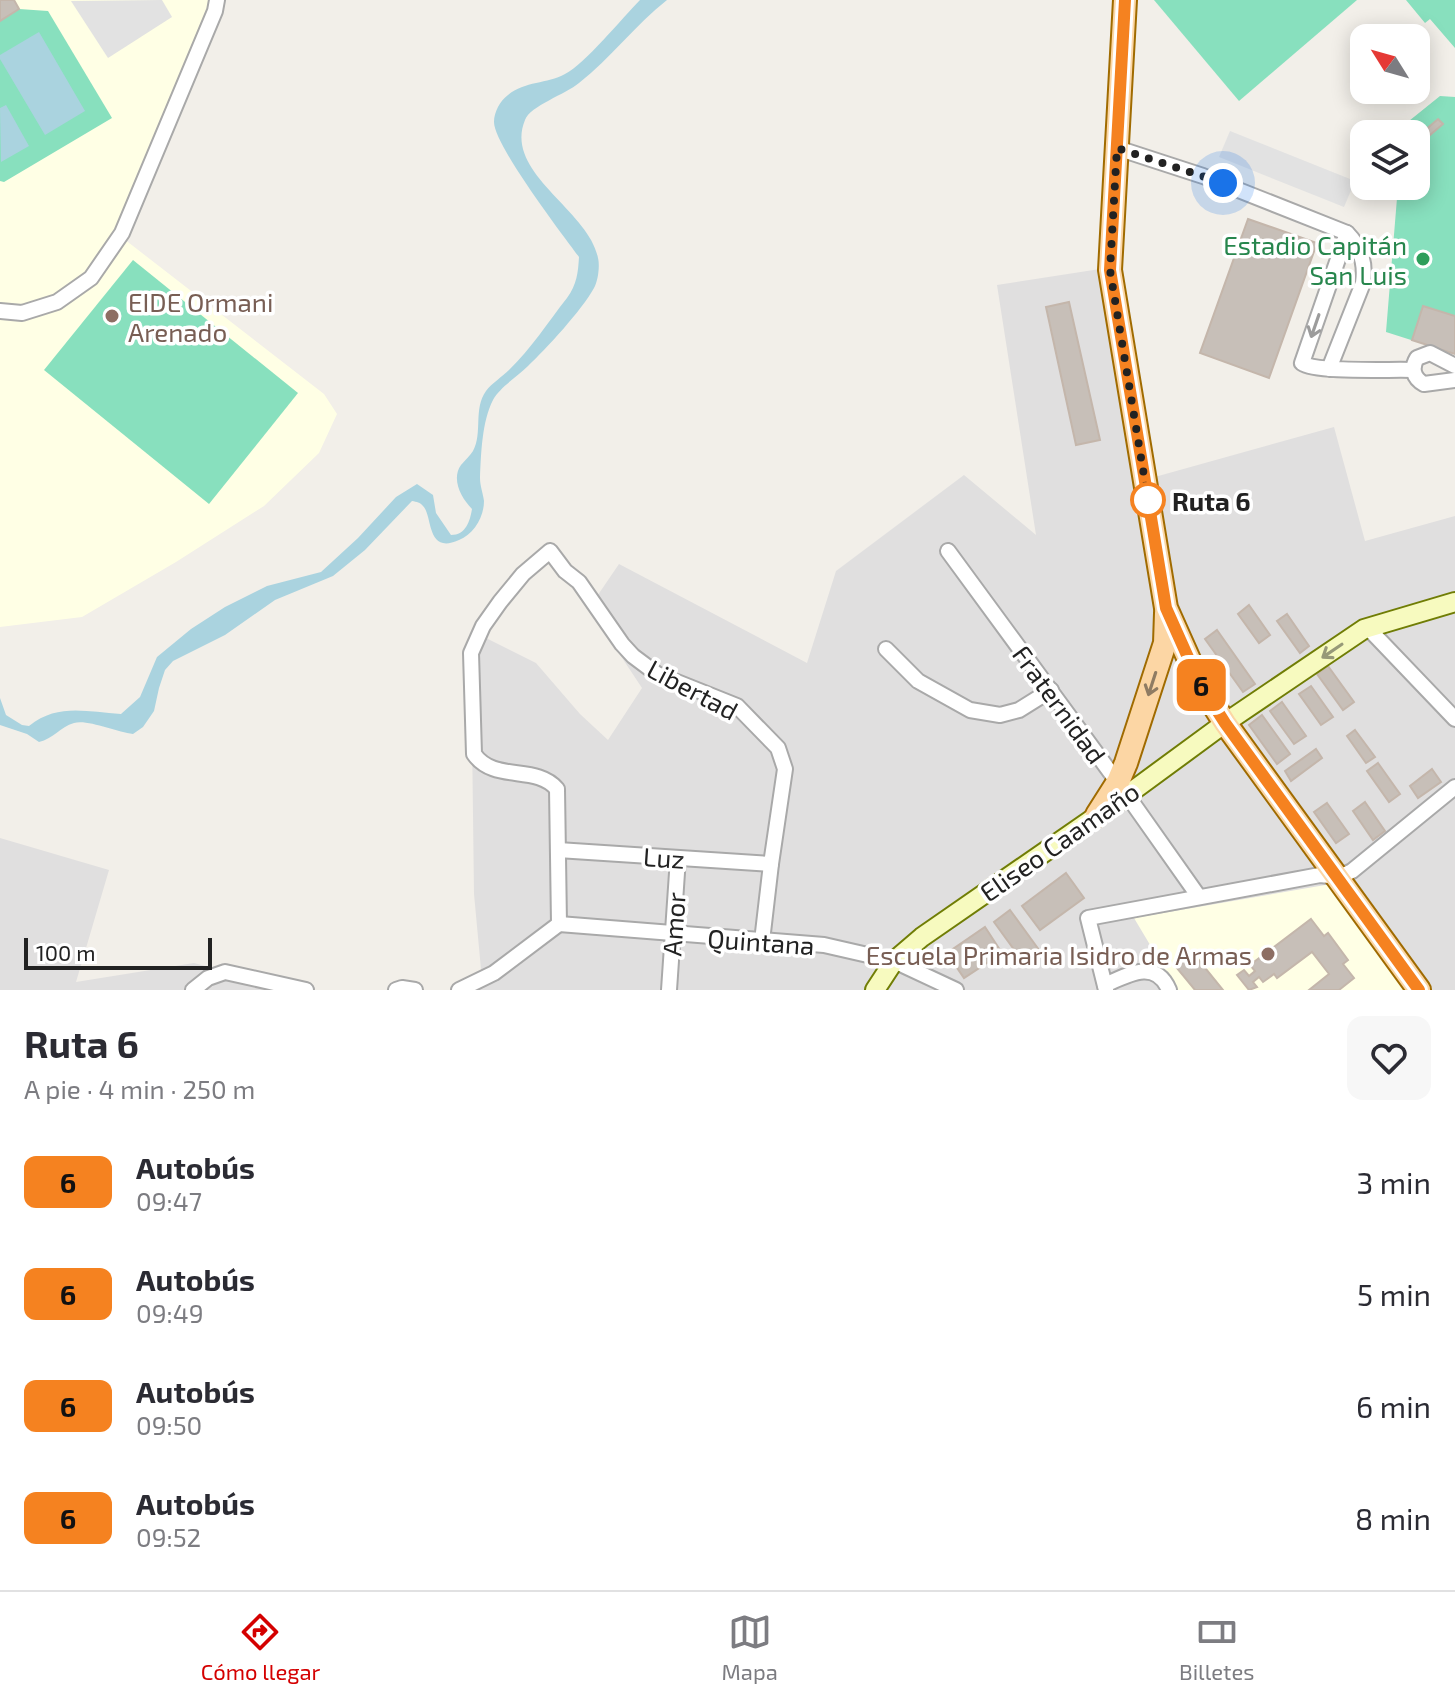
<!DOCTYPE html>
<html lang="es">
<head>
<meta charset="utf-8">
<style>
	body { margin:0; font-family:"Exo 2",sans-serif; background:#f7f7f7; color:#2b2b33; height:100vh; display:flex; flex-direction:column; font-size:30px; white-space:nowrap }
	* { box-sizing:border-box; margin:0 }
	p { font-size:26px; color:#7c7c81 }
	.icon { flex:none; width:44px; height:44px; fill:none; stroke:currentColor; stroke-width:2; stroke-linecap:round; stroke-linejoin:round }
	.map { position:relative; height:990px; overflow:hidden }
	.side { display:flex; flex-direction:column; background:#fff; flex:1 }
	.side>* { flex:none }
	.badge { padding:0 16px; border-radius:12px; font-size:28px; line-height:52px }
	.needle { width:52px; rotate:307deg }
	.fabs { position:absolute; left:1350px; top:24px; display:grid; gap:16px }
	.fabs a { display:grid; place-items:center; width:80px; height:80px; border-radius:16px; background:#fff; box-shadow:0 4px 20px #0003; font-size:40px }
	.scale { position:absolute; left:24px; bottom:20px; width:188px; box-sizing:border-box; padding-left:8px; border:4px solid #222; border-top:0; font-size:22px; line-height:28px; white-space:nowrap; color:#222; -webkit-text-stroke:6px #fff; paint-order:stroke }
	.you { position:absolute; width:40px; height:40px; margin:-20px; border:6px solid #fff; border-radius:50%; background:#1a73e8; box-shadow:0 0 0 12px #1a73e833 }
	.map>.badge { position:absolute; translate:-50% -50%; box-shadow:0 0 0 4px #fff }
	.round { display:grid; place-items:center; flex:none; width:84px; height:84px; border-radius:16px; background:#f7f7f7 }
	.summary { display:flex; align-items:center; justify-content:space-between; height:136px; padding:0 24px }
	h1 { font-size:38px; font-weight:700; line-height:60px }
	ul { padding:0; list-style:none }
	li { display:flex; align-items:center; gap:24px; height:112px; padding:0 24px }
	li div { flex:1 }
	li b { display:block; font-size:30px }
	li em { font-style:normal }
	li .badge { min-width:88px; font-weight:700; text-align:center }
	.dock { display:flex; justify-content:space-around; align-items:center; height:112px; border-top:2px solid #e1e1e2; background:#fff; font-size:22px; color:#7c7c81 }
	.dock a { display:grid; justify-items:center; gap:4px }
	.dock .current { color:#d40000 }
	.map>svg:first-child { display:block }
	.residential { fill:#e0dfdf }
	.education { fill:#ffffe5 }
	.pitch { fill:#88e0be }
	.parking { fill:#e2e2e2 }
	.water { fill:#aad3df }
	.building { fill:#c7bfb8; stroke:#c4b6ab; stroke-width:2 }
	.lines { fill:none; stroke-linecap:round; stroke-linejoin:round }
	.street-casing { stroke:#a9a9a9; stroke-width:18 }
	.secondary-casing { stroke:#707d05; stroke-width:22 }
	.primary-casing { stroke:#a06b00; stroke-width:26 }
	.street { stroke:#fff; stroke-width:14 }
	.secondary { stroke:#f7fabf; stroke-width:18 }
	.primary { stroke:#fcd6a4; stroke-width:22 }
	.oneway { stroke:#9c9c9c }
	.oneway2 { stroke:#979978 }
	.oneway3 { stroke:#8f7c63 }
	.line-casing { stroke:#fff; stroke-width:18 }
	.line { stroke:#f58220; stroke-width:12 }
	.walk { stroke:#222; stroke-width:8; stroke-dasharray:0 14.4 }
	.leisure-dot { fill:#2e9e5b; stroke:#fff; stroke-width:3 }
	.education-dot { fill:#8d6e63; stroke:#fff; stroke-width:3 }
	.stop-dot { fill:#fff; stroke:#f58220; stroke-width:4 }
	.labels { text-anchor:middle; dominant-baseline:central; stroke-width:7; stroke-linejoin:round; paint-order:stroke }
	.leisure-label { font-size:26px; fill:#27864d; stroke:#fff; text-anchor:end }
	.education-label { font-size:26px; fill:#785e54; stroke:#fff; text-anchor:start }
	.stop-label { font-size:26px; font-weight:bold; fill:#222; stroke:#fff; text-anchor:start }
	.street-label { font-size:26px; fill:#222; stroke:#fff }
</style>
</head>
<body>
<div class="map">
<svg width="1455" height="990" viewBox="0 0 1455 990">
	<rect width="100%" height="100%" fill="#f2efe9"/>
	<g class="residential">
		<polygon points="1100,269 1144,480 1334,427 1365,541 1455,516 1455,990 471,990 482,980 474,894 471,656 486,638 536,663 580,714 608,740 642,688 589,608 619,564 807,663 836,571 964,475 1036,535 997,285"/>
		<polygon points="0,838 109,870 76,982 194,963 294,990 0,990"/>
	</g>
	<g class="education">
		<polygon points="0,0 210,0 115,232 324,394 337,414 319,453 264,506 176,562 82,617 0,627"/>
		<polygon points="1331,884 1408,990 1177,990 1134,918"/>
	</g>
	<g class="pitch">
		<polygon points="1154,0 1357,0 1239,101"/>
		<polygon points="1406,0 1455,0 1455,48 1430,19 1425,23"/>
		<polygon points="19,9 48,11 112,118 4,182 0,181 0,21"/>
		<polygon points="1440,96 1455,97 1455,354 1386,332 1398,186 1416,186 1416,134 1403,134 1404,125"/>
		<polygon points="133,260 298,393 209,504 44,370"/>
	</g>
	<g class="parking">
		<polygon points="162,0 172,17 108,58 71,1"/>
		<polygon points="1230,131 1355,181 1344,207 1219,157"/>
	</g>
	<g class="water">
		<path d="M 640,0 L 667,0 C 635,25 611,58 579,83 C 566,94 530,106 525,120 C 503,173 589,210 598,258 C 600,266 598,281 594,288 C 582,310 546,349 528,366 C 517,377 500,387 493,400 C 482,421 481,454 480,478 C 480,486 483,493 484,501 C 484,517 474,534 459,540 C 426,555 433,516 423,506 C 420,502 417,502 412,501 L 365,550 L 333,576 L 275,600 L 225,635 L 173,661 L 165,670 L 159,688 L 154,711 L 143,727 L 133,734 C 117,732 87,719 74,723 C 60,727 53,739 39,742 L 27,734 L 0,725 L 0,698 L 6,715 L 22,725 L 29,726 C 58,703 86,712 121,714 L 140,697 L 157,657 L 191,629 L 225,607 L 267,586 L 321,572 L 358,538 L 396,497 L 417,484 L 433,495 L 436,513 L 451,535 C 466,535 470,521 472,509 C 461,498 451,479 461,465 C 465,460 470,456 473,451 C 483,433 473,409 486,391 C 492,383 502,377 509,370 C 531,349 548,322 567,298 C 577,284 578,273 579,257 C 562,234 494,145 494,122 C 494,112 500,101 508,95 C 525,81 547,84 565,74 C 585,64 622,18 640,0 Z"/>
		<polygon points="39,32 85,111 45,135 0,59 0,55"/>
		<polygon points="6,105 29,146 1,162 0,108"/>
	</g>
	<g class="building">
		<polygon points="0,0 14,0 19,9 0,21"/>
		<polygon points="1438,119 1443,124 1416,147 1416,138"/>
		<polygon points="1248,219 1317,243 1269,378 1200,353"/>
		<polygon points="1069,302 1100,440 1076,445 1046,307"/>
		<polygon points="1423,306 1455,316 1455,354 1412,340"/>
		<polygon points="1249,605 1270,635 1259,643 1238,614"/>
		<polygon points="1287,614 1309,646 1300,653 1277,621"/>
		<polygon points="1217,630 1255,684 1243,692 1205,639"/>
		<polygon points="1328,666 1354,702 1343,710 1317,674"/>
		<polygon points="1311,686 1333,717 1321,725 1299,694"/>
		<polygon points="1282,702 1306,736 1294,744 1270,711"/>
		<polygon points="1262,715 1290,754 1277,764 1249,725"/>
		<polygon points="1355,730 1375,757 1366,763 1347,736"/>
		<polygon points="1316,749 1322,758 1291,781 1285,771"/>
		<polygon points="1378,763 1400,794 1389,802 1367,771"/>
		<polygon points="1432,769 1441,782 1418,798 1410,786"/>
		<polygon points="1365,802 1385,831 1373,840 1353,811"/>
		<polygon points="1327,803 1349,834 1336,843 1314,812"/>
		<polygon points="1066,873 1084,898 1040,930 1022,906"/>
		<polygon points="1010,910 1042,954 1026,966 994,922"/>
		<polygon points="1311,919 1324,936 1328,933 1348,960 1343,964 1354,978 1339,990 1309,990 1329,974 1312,952 1277,978 1274,974 1263,982 1259,977 1253,982 1257,987 1249,990 1237,975 1244,970 1249,976 1255,971 1250,965"/>
		<polygon points="985,927 1002,953 964,978 947,953"/>
		<polygon points="1193,953 1223,990 1195,990 1176,967"/>
	</g>
	<g class="lines">
		<defs>
			<g id="street">
				<polyline points="1117,148 1203,176 1347,233"/>
				<polyline points="0,311 22,313 57,302 91,278 122,233 215,11 217,0"/>
				<path d="M 1455,366 L 1430,353 L 1417,358 C 1411,368 1413,378 1424,384 L 1455,380"/>
				<path d="M 1329,369 L 1363,283 C 1366,263 1361,247 1347,233 L 1302,363 C 1316,373 1392,369 1413,370"/>
				<polyline points="948,551 1127,795 1199,897"/>
				<polyline points="1368,628 1455,719"/>
				<polyline points="886,649 918,681 970,710 1000,715 1019,710 1051,690"/>
				<polyline points="558,850 771,864"/>
				<path d="M 559,924 L 557,789 C 536,764 494,783 474,754 L 471,653 L 483,626 L 500,602 L 523,574 L 550,551 L 565,571 L 579,582 L 622,644 L 633,656 L 657,674 L 737,706 L 778,748 L 785,769 L 771,864 L 762,941"/>
				<polyline points="559,924 824,945 894,961 956,990"/>
				<path d="M 1105,985 C 1129,974 1156,959 1169,990"/>
				<polyline points="193,990 208,978 225,972 306,990"/>
				<polyline points="396,990 402,988 415,990"/>
				<polyline points="459,990 494,973 559,924"/>
				<polyline points="669,990 678,858"/>
				<polyline points="1106,990 1088,918 1320,875 1339,877 1352,871 1455,787"/>
			</g>
			<polyline id="secondary" points="875,990 894,961 922,937 1127,795 1225,723 1364,629 1455,602"/>
			<g id="primary">
				<polyline points="1125,0 1110,270 1166,608 1199,682 1225,723 1419,990"/>
				<polyline points="1097,815 1118,782 1126,763 1165,643 1166,613"/>
			</g>
		</defs>
		<use href="#street" class="street-casing"/>
		<use href="#secondary" class="secondary-casing"/>
		<use href="#primary" class="primary-casing"/>
		<use href="#street" class="street"/>
		<use href="#secondary" class="secondary"/>
		<use href="#primary" class="primary"/>
	</g>
	<defs><path id="oneway-shaft" d="M-6 0H5M1.5-3L5.5 0L1.5 3" fill="none" stroke-width="1.6" stroke-linecap="round" stroke-linejoin="round" transform="scale(2)"/></defs>
	<use class="oneway" href="#oneway-shaft" transform="translate(1315 326) rotate(109)"/>
	<use class="oneway2" href="#oneway-shaft" transform="translate(1332 651) rotate(146)"/>
	<use class="oneway3" href="#oneway-shaft" transform="translate(1152 684) rotate(108)"/>
	<g class="lines">
		<defs>
			<polyline id="line" points="1125,0 1110,270 1166,608 1199,682 1225,723 1419,990"/>
		</defs>
		<use href="#line" class="line-casing"/>
		<use href="#line" class="line"/>
		<polyline class="walk" points="1148,500 1110,270 1117,148 1223,183"/>
	</g>
	<circle class="leisure-dot" cx="1423" cy="259" r="8"/>
	<g class="education-dot">
		<circle cx="112" cy="316" r="8"/>
		<circle cx="1268" cy="954" r="8"/>
	</g>
	<circle class="stop-dot" cx="1148" cy="500" r="16"/>
	<g class="labels">
		<g class="leisure-label">
			<text x="1407" y="244">Estadio Capitán<tspan x="1407" dy="30">San Luis</tspan></text>
		</g>
		<g class="education-label">
			<text x="128" y="301">EIDE Ormani<tspan x="128" dy="30">Arenado</tspan></text>
			<text x="1252" y="954" text-anchor="end">Escuela Primaria Isidro de Armas</text>
		</g>
		<g class="stop-label">
			<text x="1172" y="500">Ruta 6</text>
		</g>
		<g class="street-label">
			<text transform="translate(693 689) rotate(28)">Libertad</text>
			<text transform="translate(1060 704) rotate(54)">Fraternidad</text>
			<text transform="translate(1059 841) rotate(-35)">Eliseo Caamaño</text>
			<text transform="translate(664 857) rotate(4)">Luz</text>
			<text transform="translate(673 924) rotate(-86)">Amor</text>
			<text transform="translate(761 941) rotate(4)">Quintana</text>
		</g>
	</g>
</svg>
<div class="fabs">
<a><svg class="needle" viewBox="-14 -14 28 28"><path d="M0-13l5 13h-10z" fill="#e53935"/><path d="M0 13l5-13h-10z" fill="#7c7c81"/></svg></a>
<a><svg class="icon" aria-label="layers" viewBox="0 0 24 24"><path d="M12 4l9 5-9 5-9-5zM3 14l9 5 9-5"/></svg></a>
</div>
<div class="scale">100 m</div>
<div class="you" style="left:1223px;top:183px"></div>
<b class="badge" style="left:1201px;top:685px;background:#f58220;color:#111">6</b>
</div>
<section class="side">
<div class="summary"><div><h1>Ruta 6</h1><p>A pie · 4 min · 250 m</p></div><a class="round"><svg class="icon" aria-label="heart" viewBox="0 0 24 24"><path d="M12 20l-8-8c-3-5 5-10 8-4 3-6 11-1 8 4z"/></svg></a></div>
<ul>
<li><span class="badge" style="background:#f58220;color:#111">6</span><div><b>Autobús</b><p>09:47</p></div><em>3 min</em></li>
<li><span class="badge" style="background:#f58220;color:#111">6</span><div><b>Autobús</b><p>09:49</p></div><em>5 min</em></li>
<li><span class="badge" style="background:#f58220;color:#111">6</span><div><b>Autobús</b><p>09:50</p></div><em>6 min</em></li>
<li><span class="badge" style="background:#f58220;color:#111">6</span><div><b>Autobús</b><p>09:52</p></div><em>8 min</em></li>
</ul>
</section>
<nav class="dock">
<a class="current"><svg class="icon" aria-label="directions" viewBox="0 0 24 24"><path d="M12 3l9 9-9 9-9-9zM9 14v-3h6M13 9l2 2-2 2"/></svg>Cómo llegar</a>
<a><svg class="icon" aria-label="map" viewBox="0 0 24 24"><path d="M3 6l6-2 6 2 6-2v14l-6 2-6-2-6 2zM9 4v14M15 6v14"/></svg>Mapa</a>
<a><svg class="icon" aria-label="tickets" viewBox="0 0 24 24"><path d="M3 7h18v10H3zM15 7v10"/></svg>Billetes</a>
</nav>
</body>
</html>
